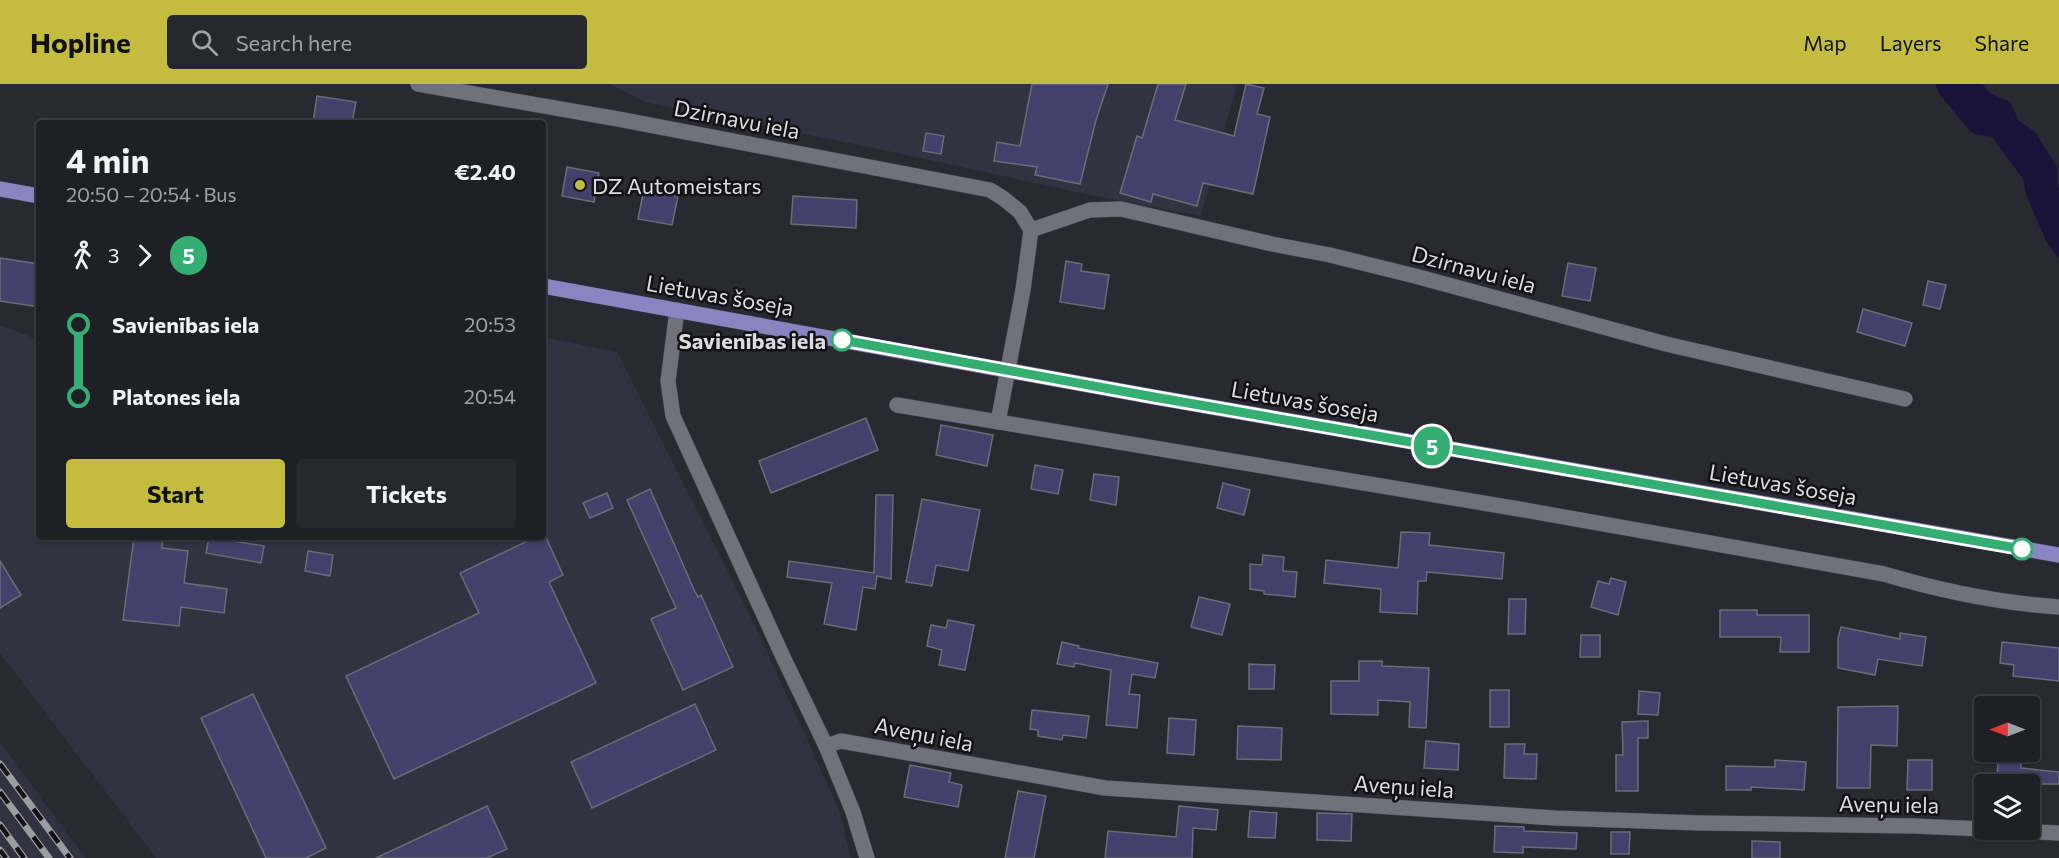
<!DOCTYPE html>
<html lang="en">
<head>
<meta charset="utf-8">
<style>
	body { margin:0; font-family:Commissioner,sans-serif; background:#27272e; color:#f1f3f6; height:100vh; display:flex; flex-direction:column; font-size:22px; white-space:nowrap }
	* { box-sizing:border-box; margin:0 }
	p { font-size:20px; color:#a1a2a7 }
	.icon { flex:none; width:33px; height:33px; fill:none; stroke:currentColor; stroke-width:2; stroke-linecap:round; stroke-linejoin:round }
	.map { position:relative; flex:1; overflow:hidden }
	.details { position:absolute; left:36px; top:36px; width:510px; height:420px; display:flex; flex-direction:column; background:#1f1f26; border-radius:6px; box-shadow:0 2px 4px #0004,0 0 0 2px #3c3d43 }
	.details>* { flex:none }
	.badge { padding:0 12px; border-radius:20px; font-size:21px; line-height:39px }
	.needle { width:39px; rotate:270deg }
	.tools { position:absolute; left:1974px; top:612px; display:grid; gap:12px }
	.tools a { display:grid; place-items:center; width:66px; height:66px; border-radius:6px; background:#1f1f26; box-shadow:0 2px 4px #0004,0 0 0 2px #3c3d43; font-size:30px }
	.map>.badge { position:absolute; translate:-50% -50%; box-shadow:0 0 0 3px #fff }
	.legs { display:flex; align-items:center; gap:9px; height:66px; padding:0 30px; font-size:20px }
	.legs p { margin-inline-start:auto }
	.summary { display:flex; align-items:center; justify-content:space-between; height:102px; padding:0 30px }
	h1 { font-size:33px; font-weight:700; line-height:45px }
	.primary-button { display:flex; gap:12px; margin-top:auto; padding:12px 30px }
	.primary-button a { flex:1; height:69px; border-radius:6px; background:#c4bc3e; color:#111; font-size:24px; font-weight:700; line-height:69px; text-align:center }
	.primary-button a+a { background:#27272e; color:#f1f3f6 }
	ul { padding:0 30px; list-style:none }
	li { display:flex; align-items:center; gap:21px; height:72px; font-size:22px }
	li i { display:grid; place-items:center; width:9px; height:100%; margin:0 8px; background:currentColor }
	li i::after { content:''; width:15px; height:15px; margin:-8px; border:4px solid; border-radius:50%; background:#1f1f26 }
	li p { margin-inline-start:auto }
	li:first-child i { background:linear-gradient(#0000 50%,currentColor 0) }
	li:last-child i { background:linear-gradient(currentColor 50%,#0000 0) }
	header { display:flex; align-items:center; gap:36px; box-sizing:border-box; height:84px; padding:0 30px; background:#c4bc3e; color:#111 }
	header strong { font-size:28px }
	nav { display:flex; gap:33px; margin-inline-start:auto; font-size:21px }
	.search { width:420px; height:54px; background:#27272e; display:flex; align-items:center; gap:15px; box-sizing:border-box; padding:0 21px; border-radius:6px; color:#a1a2a7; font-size:22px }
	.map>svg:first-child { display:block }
	.built { fill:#323240 }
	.water { fill:#19133a }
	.building { fill:#43406b; stroke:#6c6c75; stroke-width:1.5 }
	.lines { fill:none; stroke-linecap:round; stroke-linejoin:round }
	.minor-casing { stroke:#46464e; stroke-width:16 }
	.major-casing { stroke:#46464e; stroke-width:16 }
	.minor { stroke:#71717b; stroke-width:15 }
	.major { stroke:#8a85c2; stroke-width:15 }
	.rail-casing { stroke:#9c9ca3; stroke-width:7 }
	.rail { stroke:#121216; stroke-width:4.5; stroke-dasharray:14; stroke-linecap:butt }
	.line-1-casing { stroke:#fff; stroke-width:14 }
	.line-1 { stroke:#35ae73; stroke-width:9 }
	.poi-dot { fill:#c4bc3e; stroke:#121216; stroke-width:2 }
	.stop-1-dot { fill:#fff; stroke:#35ae73; stroke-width:3 }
	.labels { text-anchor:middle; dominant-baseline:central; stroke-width:5; stroke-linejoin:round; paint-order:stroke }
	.street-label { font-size:22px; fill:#dbdbe1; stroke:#121216 }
	.poi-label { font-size:22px; fill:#dbdbe1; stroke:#121216; text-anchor:start }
	.stop-label { font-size:22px; font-weight:bold; fill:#dbdbe1; stroke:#121216; text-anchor:end }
</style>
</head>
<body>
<header>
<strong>Hopline</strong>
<div class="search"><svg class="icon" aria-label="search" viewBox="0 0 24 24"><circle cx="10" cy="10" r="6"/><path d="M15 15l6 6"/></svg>Search here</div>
<nav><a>Map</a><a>Layers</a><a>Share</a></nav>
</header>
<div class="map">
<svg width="2059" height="774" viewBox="0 0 2059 774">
	<rect width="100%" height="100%" fill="#292932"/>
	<g class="built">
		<polygon points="610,0 1237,0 1201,132 1090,111 888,67 645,18"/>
		<polygon points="0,241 39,256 39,453 543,453 543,253 617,268 760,552 839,726 851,774 156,774 0,569"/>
		<polygon points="0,658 52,729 86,774 0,774"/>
	</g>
	<polygon class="water" points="1935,0 1982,0 1990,9 2010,18 2019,37 2035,48 2057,83 2057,99 2059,105 2059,175 2046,157 2026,110 2023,95 1992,53 1972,49 1940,11"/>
	<g class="building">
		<polygon points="1032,0 1108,0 1096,36 1080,100 1035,91 1037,83 994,77 997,58 1020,62"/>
		<polygon points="1158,0 1186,0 1175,36 1234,52 1246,0 1264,4 1257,30 1270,33 1253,110 1203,99 1197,122 1153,110 1151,118 1120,109 1137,52 1142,54"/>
		<polygon points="317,12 356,18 352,39 313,39"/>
		<polygon points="926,49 944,52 941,70 923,67"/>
		<polygon points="567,83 599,89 594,118 562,112"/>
		<polygon points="644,105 678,112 672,141 638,135"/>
		<polygon points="793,112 857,116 856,144 791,140"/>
		<polygon points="0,174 39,180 39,223 0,217"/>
		<polygon points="1066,177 1082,180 1081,187 1109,191 1104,225 1060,218"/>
		<polygon points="1568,179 1596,184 1590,217 1562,212"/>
		<polygon points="1928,197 1946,201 1940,225 1923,221"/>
		<polygon points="1863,225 1912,239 1905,262 1857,248"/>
		<polygon points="866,334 878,366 771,409 759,377"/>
		<polygon points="941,341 993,351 987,382 936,371"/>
		<polygon points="1035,381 1063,386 1058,410 1031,405"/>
		<polygon points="1094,390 1119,393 1116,421 1090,416"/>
		<polygon points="1223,399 1250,406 1244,431 1217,424"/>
		<polygon points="650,405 695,508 698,513 701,511 733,583 683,606 651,535 676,524 627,416"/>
		<polygon points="607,409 613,424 590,434 583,419"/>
		<polygon points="876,411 893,411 891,495 877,492 875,505 863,503 856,546 824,540 832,499 787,493 789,477 874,489"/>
		<polygon points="922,415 980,426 968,487 936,481 932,502 906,498"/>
		<polygon points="1401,448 1430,449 1429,461 1504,469 1502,495 1427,488 1426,497 1418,497 1417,530 1380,528 1381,505 1324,499 1326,476 1398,484"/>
		<polygon points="544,449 563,491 549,498 596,599 394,695 346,592 479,529 460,489 536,453 543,453"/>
		<polygon points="134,453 163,453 162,464 188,467 184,499 227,505 224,529 181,523 179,542 123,536"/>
		<polygon points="209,453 264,462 261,479 206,469"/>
		<polygon points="308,467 333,471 330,492 305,487"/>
		<polygon points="1263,471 1284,473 1283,487 1297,488 1295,513 1264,510 1264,507 1250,505 1250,480 1262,481"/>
		<polygon points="0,477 21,511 0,524"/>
		<polygon points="1611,494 1626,498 1618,531 1591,523 1598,497 1609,500"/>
		<polygon points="1199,513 1230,520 1222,551 1191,543"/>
		<polygon points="1509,515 1526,515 1525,550 1508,550"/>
		<polygon points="1720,526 1757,526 1757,531 1809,531 1809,568 1780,568 1781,553 1720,553"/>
		<polygon points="948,536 974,541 965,586 939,581 942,566 927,562 931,541 946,544"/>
		<polygon points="1841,543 1900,555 1900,549 1926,553 1922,582 1878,575 1875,591 1838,584 1838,554"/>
		<polygon points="1581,551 1600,551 1600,573 1580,573"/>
		<polygon points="1062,558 1079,562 1078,564 1158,579 1155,594 1132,590 1129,610 1140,611 1137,644 1106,641 1111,586 1075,579 1074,583 1057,580"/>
		<polygon points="2002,558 2059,564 2059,597 2013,592 2014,581 2000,579"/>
		<polygon points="1359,577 1382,577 1382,582 1429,584 1426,644 1409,643 1410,618 1378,616 1378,631 1331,630 1331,597 1359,597"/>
		<polygon points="1249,580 1275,581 1274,605 1249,605"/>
		<rect x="1490" y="606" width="19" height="37"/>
		<polygon points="1639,607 1660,609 1658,631 1638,630"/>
		<polygon points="253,610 326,764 306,774 266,774 201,634"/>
		<polygon points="695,620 716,666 592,724 571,678"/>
		<polygon points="1898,622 1897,662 1871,661 1870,704 1837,704 1838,623"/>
		<polygon points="1032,626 1089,632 1086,654 1063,651 1062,656 1038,652 1038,646 1030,645"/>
		<polygon points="1169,634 1196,636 1194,671 1167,669"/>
		<polygon points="1648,637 1648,654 1638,654 1638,707 1616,707 1616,671 1623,671 1622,638"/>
		<polygon points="1238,642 1282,644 1281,676 1237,675"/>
		<polygon points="1426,657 1459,660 1458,686 1424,684"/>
		<polygon points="1505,660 1525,660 1524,670 1537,670 1536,695 1504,694"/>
		<polygon points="1775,676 1806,678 1804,706 1751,703 1751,706 1726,706 1726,682 1775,683"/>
		<polygon points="1908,676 1932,676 1932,706 1907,706"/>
		<polygon points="1998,676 2021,677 2021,684 2059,688 2059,700 1997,700"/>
		<polygon points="910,681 951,689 949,698 962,701 958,723 904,713"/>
		<polygon points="1018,707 1046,712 1034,774 1005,774"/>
		<polygon points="487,722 507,765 487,774 376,774"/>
		<polygon points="1179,722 1218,726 1216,746 1193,744 1192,774 1105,774 1108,747 1176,753"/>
		<polygon points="1250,727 1277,729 1275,754 1248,753"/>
		<polygon points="1317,729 1352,730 1351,757 1317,756"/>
		<polygon points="1495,742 1524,743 1524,747 1577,749 1576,765 1523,763 1523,769 1494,768"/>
		<polygon points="1611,748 1630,748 1629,770 1611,770"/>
		<polygon points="1752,757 1780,758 1780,774 1752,774"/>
	</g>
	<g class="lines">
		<defs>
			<g id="minor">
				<polyline points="418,0 618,35 990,106 1003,114 1020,128 1031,146 1023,206 998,338"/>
				<polyline points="1031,146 1090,126 1121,125 1272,160 1330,171 1415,192 1666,260 1905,315"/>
				<polyline points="677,226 668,297 673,332 784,575 826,662 853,728 867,774"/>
				<path d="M 897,321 L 1519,425 L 1884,490 C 1941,507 2000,519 2059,523"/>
				<polyline points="826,662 841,657 1105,704 1555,734 1700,739 1914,742 1984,745"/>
				<polyline points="1988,746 2059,749"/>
			</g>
			<g id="major">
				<polyline points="0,105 39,112"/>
				<polyline points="543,202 1154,313 2059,471"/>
			</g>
		</defs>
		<use href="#minor" class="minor-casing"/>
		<use href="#major" class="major-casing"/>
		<use href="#minor" class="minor"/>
		<use href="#major" class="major"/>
		<defs>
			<g id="rail">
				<polyline points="0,680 70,774"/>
				<polyline points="0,708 49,774"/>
				<polyline points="0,741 24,774"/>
				<polyline points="0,766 6,774"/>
			</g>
		</defs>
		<use href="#rail" class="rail-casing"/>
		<use href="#rail" class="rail"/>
	</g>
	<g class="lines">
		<defs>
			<polyline id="line-1" points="842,256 1154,313 2022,465"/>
		</defs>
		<use href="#line-1" class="line-1-casing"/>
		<use href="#line-1" class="line-1"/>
	</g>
	<circle class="poi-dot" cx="580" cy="101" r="6"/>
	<g class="stop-1-dot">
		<circle cx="842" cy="256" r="10"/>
		<circle cx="2022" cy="465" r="10"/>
	</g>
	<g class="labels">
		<g class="street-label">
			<text transform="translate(737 35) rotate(11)">Dzirnavu iela</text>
			<text transform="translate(1474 185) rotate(15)">Dzirnavu iela</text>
			<text transform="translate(720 211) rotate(10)">Lietuvas šoseja</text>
			<text transform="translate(1305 317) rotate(10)">Lietuvas šoseja</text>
			<text transform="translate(1783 400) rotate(10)">Lietuvas šoseja</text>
			<text transform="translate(924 650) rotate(11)">Aveņu iela</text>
			<text transform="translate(1404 702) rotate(4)">Aveņu iela</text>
			<text transform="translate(1889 720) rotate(1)">Aveņu iela</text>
		</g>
		<g class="poi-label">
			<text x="592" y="101">DZ Automeistars</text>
		</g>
		<g class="stop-label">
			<text x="826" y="256">Savienības iela</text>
		</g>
	</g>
</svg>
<div class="tools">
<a><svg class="needle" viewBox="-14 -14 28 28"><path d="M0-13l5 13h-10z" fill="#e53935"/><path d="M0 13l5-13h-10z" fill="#a1a2a7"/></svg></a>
<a><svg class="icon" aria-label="layers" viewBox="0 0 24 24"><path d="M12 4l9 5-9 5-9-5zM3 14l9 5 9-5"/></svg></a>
</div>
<b class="badge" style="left:1432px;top:362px;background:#35ae73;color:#fff">5</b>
<section class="details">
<div class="summary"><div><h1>4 min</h1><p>20:50 – 20:54 · Bus</p></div><b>€2.40</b></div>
<div class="legs"><svg class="icon" aria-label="walk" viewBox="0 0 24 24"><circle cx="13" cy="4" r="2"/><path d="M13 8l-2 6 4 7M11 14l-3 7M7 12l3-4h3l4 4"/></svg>3<svg class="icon" aria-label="forward" viewBox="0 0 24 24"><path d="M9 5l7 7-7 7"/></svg><b class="badge" style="background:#35ae73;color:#fff">5</b></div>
<ul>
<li><i style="color:#35ae73"></i><b>Savienības iela</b><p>20:53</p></li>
<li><i style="color:#35ae73"></i><b>Platones iela</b><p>20:54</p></li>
</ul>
<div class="primary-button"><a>Start</a><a>Tickets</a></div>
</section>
</div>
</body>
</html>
